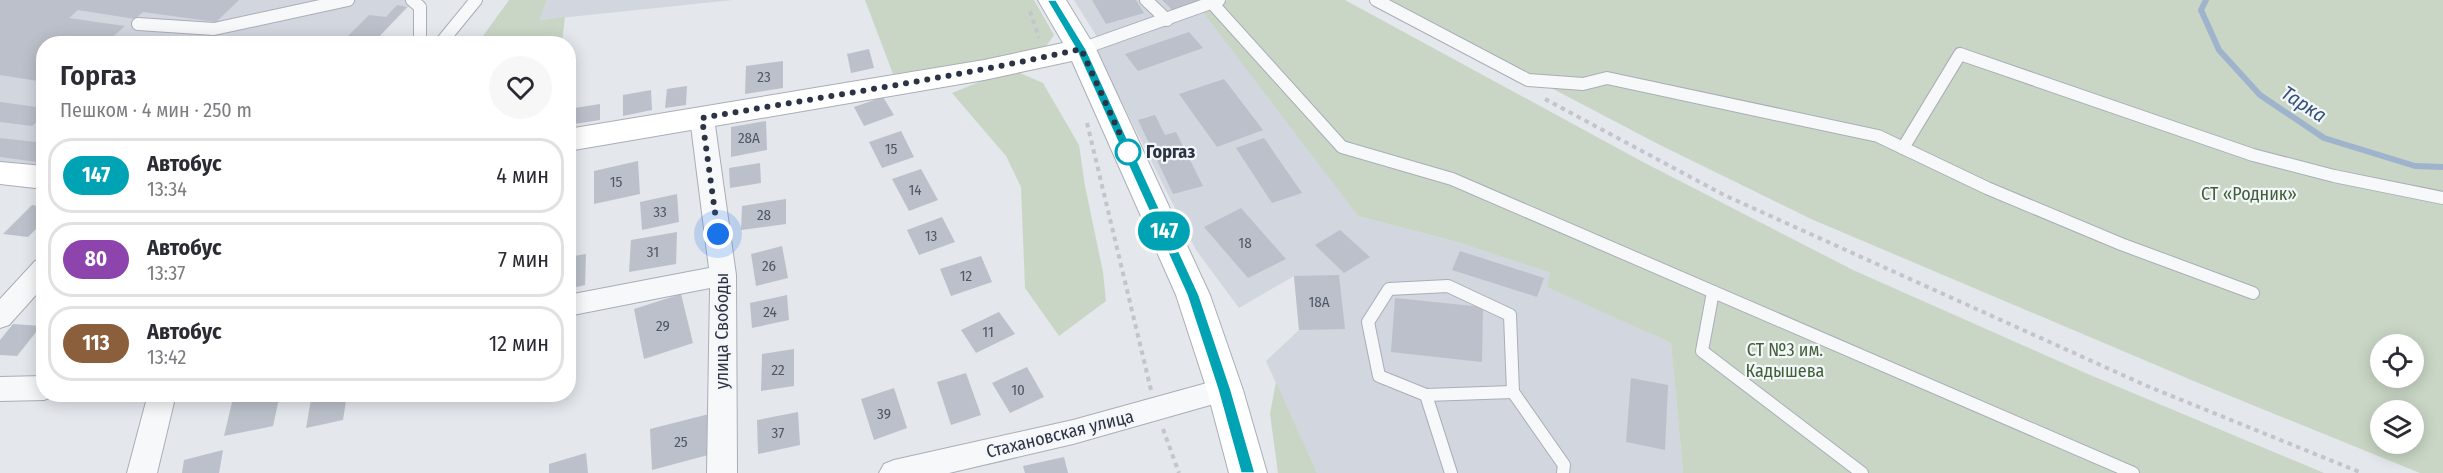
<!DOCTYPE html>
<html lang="ru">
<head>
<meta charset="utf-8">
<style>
	body { margin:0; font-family:"Fira Sans Condensed",sans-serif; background:#f7f7f7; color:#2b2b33; height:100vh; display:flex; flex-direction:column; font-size:22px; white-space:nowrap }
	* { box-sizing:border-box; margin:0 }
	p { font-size:20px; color:#7c7c81 }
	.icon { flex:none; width:33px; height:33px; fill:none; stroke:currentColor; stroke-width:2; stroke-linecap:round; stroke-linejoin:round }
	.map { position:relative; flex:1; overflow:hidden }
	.side { position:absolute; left:36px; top:36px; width:540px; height:366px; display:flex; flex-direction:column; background:#fff; border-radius:24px; box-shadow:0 3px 15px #0003 }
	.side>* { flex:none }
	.badge { padding:0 12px; border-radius:20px; font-size:21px; line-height:39px }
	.tools { position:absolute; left:2370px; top:334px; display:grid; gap:12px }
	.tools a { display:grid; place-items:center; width:54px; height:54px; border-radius:50%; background:#fff; box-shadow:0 3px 15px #0003; font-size:30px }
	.you { position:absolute; width:30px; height:30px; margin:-15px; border:4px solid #fff; border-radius:50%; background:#1a73e8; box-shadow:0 0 0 9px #1a73e833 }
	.map>.badge { position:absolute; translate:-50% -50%; box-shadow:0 0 0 3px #fff }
	.round { display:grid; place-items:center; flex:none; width:63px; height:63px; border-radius:32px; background:#f7f7f7 }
	.summary { display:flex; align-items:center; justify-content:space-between; height:102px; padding:0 24px }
	h1 { font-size:28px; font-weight:600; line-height:45px }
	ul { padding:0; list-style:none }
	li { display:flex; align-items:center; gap:18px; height:75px; margin:0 12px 9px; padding:0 12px; border:3px solid #e1e1e2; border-radius:24px }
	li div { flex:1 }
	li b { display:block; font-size:22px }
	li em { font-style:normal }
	li .badge { min-width:66px; font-weight:700; text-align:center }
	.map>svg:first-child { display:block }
	.built { fill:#d2d6de }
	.green { fill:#c9d6c5; fill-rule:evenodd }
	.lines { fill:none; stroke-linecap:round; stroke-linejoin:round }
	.stream { stroke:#9fb4cc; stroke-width:6 }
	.building { fill:#bbc0ca }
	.lane-casing { stroke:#a9aeb7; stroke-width:14 }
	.street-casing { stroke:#a9aeb7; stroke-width:2 }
	.secondary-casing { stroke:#a9aeb7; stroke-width:2 }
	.path { stroke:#c2c5cb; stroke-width:4; stroke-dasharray:4.5 4.5; stroke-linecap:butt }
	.lane { stroke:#f7f8fa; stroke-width:12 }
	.street { fill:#f7f8fa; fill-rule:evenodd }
	.secondary { fill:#fff; fill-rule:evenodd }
	.line { fill:#00a3b4; stroke:#fff; stroke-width:1.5 }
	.walk { stroke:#2b3445; stroke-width:6; stroke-dasharray:0 10.8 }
	.stop-dot { fill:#fff; stroke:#00a3b4; stroke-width:3 }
	.labels { text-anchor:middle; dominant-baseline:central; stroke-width:4.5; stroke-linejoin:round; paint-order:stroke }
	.number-label { font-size:15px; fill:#4f5766 }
	.stop-label { font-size:18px; font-weight:bold; fill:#2b3445; stroke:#f4f6f9; text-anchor:start }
	.park-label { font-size:18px; fill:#3f6138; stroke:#f4f6f9 }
	.street-label { font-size:18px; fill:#2b3445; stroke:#f4f6f9 }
	.water-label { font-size:20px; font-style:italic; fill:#34527a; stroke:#f4f6f9 }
</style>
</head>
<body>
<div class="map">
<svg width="2443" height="473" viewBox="0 0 2443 473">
	<rect width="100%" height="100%" fill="#e4e7ec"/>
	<g class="built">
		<polygon points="0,0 415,0 373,43 44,44 43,170 0,165"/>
		<polygon points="547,0 733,0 540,20"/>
		<polygon points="1074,0 1228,0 1204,11 1358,216 1457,242 1550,273 1548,287 1671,343 1683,473 1317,473 1266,361 1299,330 1294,276 1239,308 1196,250 1096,51 1104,48"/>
	</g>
	<g class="green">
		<polygon points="509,0 547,0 540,20 565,17 562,43 478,43"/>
		<polygon points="865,0 1034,0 1054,35 1043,51 893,74"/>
		<polygon points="1228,0 1345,0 1641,161 1853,270 2090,375 2324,473 1683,473 1671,343 1547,287 1550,273 1457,242 1358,216 1203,12"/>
		<path d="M 1383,0 L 2443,0 L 2443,473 L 2420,473 L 2196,382 L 1811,219 L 1660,145 ZM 2380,345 L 2414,345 L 2414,378 L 2380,378 ZM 2380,411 L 2414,411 L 2414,444 L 2380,444 Z"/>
		<polygon points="1011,69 1043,83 1079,145 1085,186 1103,272 1106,301 1059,336 1025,288 1021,187 1006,156 952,93"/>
		<polygon points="1276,382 1317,473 1278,473 1270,414"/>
	</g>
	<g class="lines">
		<polyline class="stream" points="2206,0 2201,10 2219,50 2260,95 2324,138 2415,166 2443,167"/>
	</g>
	<g class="building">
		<polygon points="0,0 239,0 216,22 143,12 135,19 78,10 69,18 125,26 110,39 128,44 44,44 44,82 0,75"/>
		<polygon points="1092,0 1136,0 1144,13 1106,24"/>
		<polygon points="1162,0 1199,0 1173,11"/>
		<polygon points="397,5 407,7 372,44 344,40 369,15 386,17"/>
		<polygon points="1189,32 1203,48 1138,71 1125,54"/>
		<polygon points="869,49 874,68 851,73 847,54"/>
		<polygon points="783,61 783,88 745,94 746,66"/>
		<polygon points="1224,79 1263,130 1217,147 1179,94"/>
		<polygon points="687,86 686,105 665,108 667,89"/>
		<polygon points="651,90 652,110 623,116 623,95"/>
		<polygon points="883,97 894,115 864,126 854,107"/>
		<polygon points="0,102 44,108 44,116 32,126 0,122"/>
		<polygon points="600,104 600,120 568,125 568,109"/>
		<polygon points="1155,115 1165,135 1176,132 1203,186 1173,194 1138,120"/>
		<polygon points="766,121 767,150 731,157 731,127"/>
		<polygon points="901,131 914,157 882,168 869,142"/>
		<polygon points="0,138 44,143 44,163 0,157"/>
		<polygon points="1264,138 1302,193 1272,203 1236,148"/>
		<polygon points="638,161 640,194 594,204 594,171"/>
		<polygon points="760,163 761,183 730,188 729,168"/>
		<polygon points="921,169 938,200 909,211 892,179"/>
		<polygon points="677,194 679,222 642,230 640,202"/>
		<polygon points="786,199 786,224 741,230 742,206"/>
		<polygon points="32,205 44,207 44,221 28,237 3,234"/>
		<polygon points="1241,208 1286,259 1248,278 1204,227"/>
		<polygon points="942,217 955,242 919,255 907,230"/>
		<polygon points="1340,230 1370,257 1344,273 1315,245"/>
		<polygon points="677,232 676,264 629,272 631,240"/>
		<polygon points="782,246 788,278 756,286 751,254"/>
		<polygon points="1460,251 1544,278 1537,297 1452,270"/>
		<polygon points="586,254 585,285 568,289 568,257"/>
		<polygon points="981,256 992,282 951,296 940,269"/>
		<polygon points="1339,275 1345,329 1299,330 1294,276"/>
		<polygon points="681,294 693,343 644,359 634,309"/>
		<polygon points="787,295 789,320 752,328 750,303"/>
		<polygon points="1395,298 1483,307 1482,362 1391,352"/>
		<polygon points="999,312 1015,334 976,353 961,330"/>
		<polygon points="13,324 41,326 17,356 0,355 0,340"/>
		<polygon points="574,338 573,365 568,365 568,339"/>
		<polygon points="794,349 794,386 761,391 762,354"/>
		<polygon points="1027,367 1044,397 1010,413 992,383"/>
		<polygon points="966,373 981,415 951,425 937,382"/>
		<polygon points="1631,378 1668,385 1665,450 1626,442"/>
		<polygon points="894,388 907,428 874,440 861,399"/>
		<polygon points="234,394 280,394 273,426 224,436"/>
		<polygon points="312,394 347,394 343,420 306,428"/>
		<polygon points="394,394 417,394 417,395 394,401"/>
		<polygon points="798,412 800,445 758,454 757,420"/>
		<polygon points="709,414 712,454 652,470 650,429"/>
		<polygon points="223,450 219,473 182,473 184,460"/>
		<polygon points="586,453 588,473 549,473 549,464"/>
		<polygon points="1064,457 1068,473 1025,473 1023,466"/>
	</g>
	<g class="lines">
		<defs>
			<g id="lane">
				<polyline points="412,0 420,7 420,44"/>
				<polyline points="1146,0 1167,20"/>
				<polyline points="1376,0 1528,80 1583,84 1607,78 1878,136 1987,188 2121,244 2253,293"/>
				<polyline points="1212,3 1342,147 1452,179 2133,473"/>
				<polyline points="138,24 214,29 348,0"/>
				<polyline points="440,44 476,0"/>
				<polyline points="1081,49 1219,0"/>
				<polyline points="1903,148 1960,54 2253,155 2334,176 2443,198"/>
				<polygon points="1448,286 1510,315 1513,392 1426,395 1379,376 1368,322 1389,289"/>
				<polyline points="1713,292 1702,351 1862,473"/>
				<polyline points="1513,392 1564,465 1563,473"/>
				<polyline points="1426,395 1451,473"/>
			</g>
			<g id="street">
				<polygon points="702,110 710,112 714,118 736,275 737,473 707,473 710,288 568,316 568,295 709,268 690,118 694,112"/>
				<polygon points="44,258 44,286 9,325 0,328 0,299 35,261"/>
				<polygon points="44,376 44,394 55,394 54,396 44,400 0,401 0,377"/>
				<polygon points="1225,378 1235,382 1239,390 1235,398 1073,444 949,473 879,473 884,464 894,460 1073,420"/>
				<polygon points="148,394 176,394 157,473 127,473"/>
			</g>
			<g id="secondary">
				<polygon points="1038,0 1066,0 1096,49 1210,295 1243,390 1267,473 1229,473 1207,390 1176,295 1072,61 984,80 568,151 568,129 984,60 1063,43"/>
				<polygon points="0,162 44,166 44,189 0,184"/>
			</g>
		</defs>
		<use href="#lane" class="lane-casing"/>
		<use href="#street" class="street-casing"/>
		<use href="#secondary" class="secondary-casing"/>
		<g class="path">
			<polyline points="1030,11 1039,38"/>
			<polyline points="1545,99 1724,195 2147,386 2362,473"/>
			<polyline points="1087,123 1151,390"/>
			<polyline points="1163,429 1179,473"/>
		</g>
		<use href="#lane" class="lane"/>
		<use href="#street" class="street"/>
		<use href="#secondary" class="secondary"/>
	</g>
	<polygon class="line" points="1047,0 1056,0 1086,49 1199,295 1231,390 1255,473 1241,473 1218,390 1187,295 1076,49"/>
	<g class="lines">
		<path class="walk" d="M 718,234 L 702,118 C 828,96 956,77 1081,49 L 1128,152"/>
	</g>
	<circle class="stop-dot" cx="1128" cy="152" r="12"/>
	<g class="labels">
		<g class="number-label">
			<text x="764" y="77">23</text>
			<text x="749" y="138">28А</text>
			<text x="891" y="149">15</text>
			<text x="616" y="182">15</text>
			<text x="915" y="190">14</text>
			<text x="660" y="212">33</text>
			<text x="764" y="215">28</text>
			<text x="931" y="236">13</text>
			<text x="1245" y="243">18</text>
			<text x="653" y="252">31</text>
			<text x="769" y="266">26</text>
			<text x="966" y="276">12</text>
			<text x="1319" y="302">18А</text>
			<text x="770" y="312">24</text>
			<text x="663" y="326">29</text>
			<text x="988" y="332">11</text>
			<text x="778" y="370">22</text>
			<text x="1018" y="390">10</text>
			<text x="884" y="414">39</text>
			<text x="778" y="433">37</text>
			<text x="681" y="442">25</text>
		</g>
		<g class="stop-label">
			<text x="1146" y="152">Горгаз</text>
		</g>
		<g class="park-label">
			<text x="2249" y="194">СТ «Родник»</text>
			<text x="1785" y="350">СТ №3 им.<tspan x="1785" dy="21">Кадышева</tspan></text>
		</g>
		<g class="street-label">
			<text transform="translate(722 331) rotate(-90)">улица Свободы</text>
			<text transform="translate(1060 434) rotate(-14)">Стахановская улица</text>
		</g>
		<g class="water-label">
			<text transform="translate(2304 104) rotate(33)">Тарка</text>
		</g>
	</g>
</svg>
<div class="tools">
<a><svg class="icon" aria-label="locate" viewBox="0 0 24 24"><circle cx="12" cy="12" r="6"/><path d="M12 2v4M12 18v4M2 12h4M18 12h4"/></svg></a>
<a><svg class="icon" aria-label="layers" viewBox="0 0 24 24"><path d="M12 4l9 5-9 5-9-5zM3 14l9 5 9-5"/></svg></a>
</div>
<div class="you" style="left:718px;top:234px"></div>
<b class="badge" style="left:1164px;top:231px;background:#00a3b4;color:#fff">147</b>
<section class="side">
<div class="summary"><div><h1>Горгаз</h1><p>Пешком · 4 мин · 250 m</p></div><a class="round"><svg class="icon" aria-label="heart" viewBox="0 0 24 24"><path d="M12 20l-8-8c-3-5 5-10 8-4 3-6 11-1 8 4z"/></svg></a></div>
<ul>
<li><span class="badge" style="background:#00a3b4;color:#fff">147</span><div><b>Автобус</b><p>13:34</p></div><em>4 мин</em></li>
<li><span class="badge" style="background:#8e44ad;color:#fff">80</span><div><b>Автобус</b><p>13:37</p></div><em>7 мин</em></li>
<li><span class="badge" style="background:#8b5e3c;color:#fff">113</span><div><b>Автобус</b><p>13:42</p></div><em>12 мин</em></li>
</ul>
</section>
</div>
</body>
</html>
